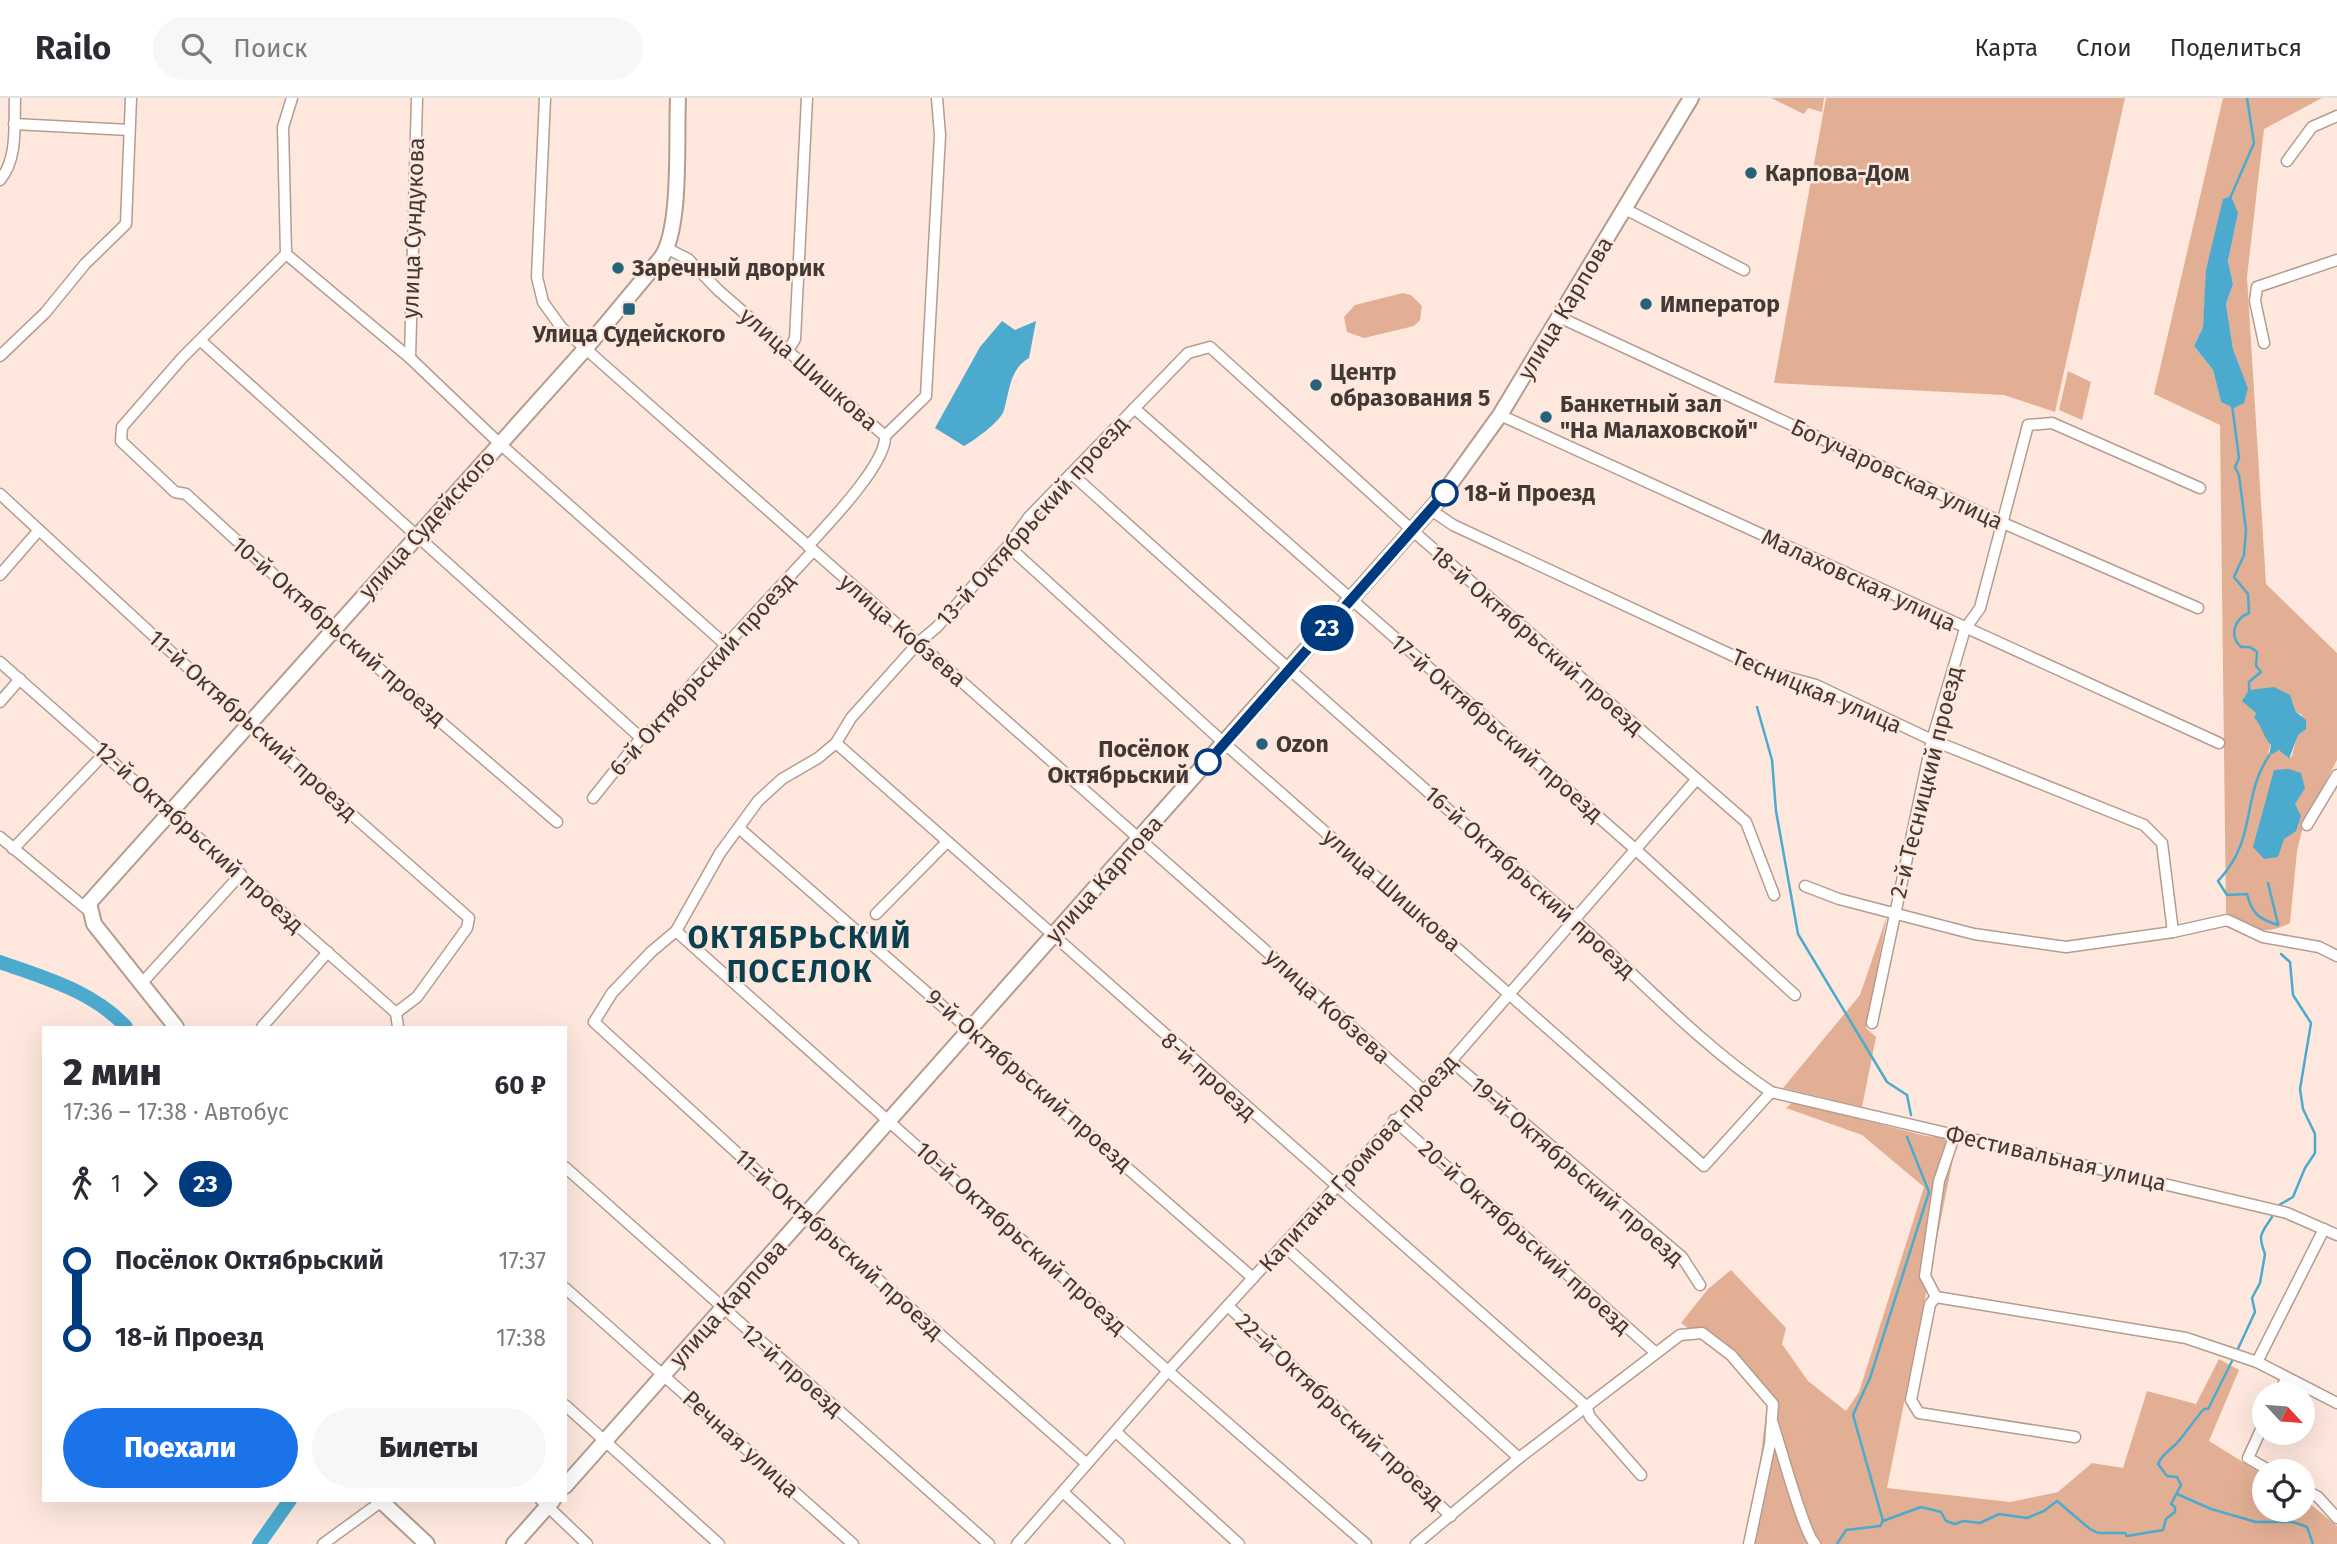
<!DOCTYPE html>
<html lang="ru">
<head>
<meta charset="utf-8">
<style>
	body { margin:0; font-family:"Fira Sans",sans-serif; background:#f7f7f7; color:#2b2b33; height:100vh; display:flex; flex-direction:column; font-size:26px; white-space:nowrap }
	* { box-sizing:border-box; margin:0 }
	p { font-size:23px; color:#7c7c81 }
	.icon { flex:none; width:38px; height:38px; fill:none; stroke:currentColor; stroke-width:2; stroke-linecap:round; stroke-linejoin:round }
	.map { position:relative; flex:1; overflow:hidden }
	.details { position:absolute; left:42px; top:928px; width:525px; height:476px; display:flex; flex-direction:column; background:#fff; border-radius:0px; box-shadow:0 7px 28px #0002 }
	.details>* { flex:none }
	.badge { padding:0 14px; border-radius:23px; font-size:24px; line-height:46px }
	.needle { width:46px; rotate:116deg }
	.buttons { position:absolute; left:2252px; top:1284px; display:grid; gap:14px }
	.buttons a { display:grid; place-items:center; width:63px; height:63px; border-radius:50%; background:#fff; box-shadow:0 7px 28px #0002; font-size:35px }
	.map>.badge { position:absolute; translate:-50% -50%; box-shadow:0 0 0 4px #fff }
	.legs { display:flex; align-items:center; gap:10px; height:77px; padding:0 21px; font-size:23px }
	.legs p { margin-inline-start:auto }
	.headline { display:flex; align-items:center; justify-content:space-between; height:119px; padding:0 21px }
	h1 { font-size:38px; font-weight:800; line-height:52px }
	.primary-button { display:flex; gap:14px; margin-top:auto; padding:14px 21px }
	.primary-button a { flex:1; height:80px; border-radius:42px; background:#1a73e8; color:#fff; font-size:28px; font-weight:800; line-height:80px; text-align:center }
	.primary-button a+a { background:#f7f7f7; color:#2b2b33 }
	ul { padding:0 21px; list-style:none }
	li { display:flex; align-items:center; gap:24px; height:77px; font-size:26px }
	li i { display:grid; place-items:center; width:10px; height:100%; margin:0 9px; background:currentColor }
	li i::after { content:''; width:18px; height:18px; margin:-9px; border:5px solid; border-radius:50%; background:#fff }
	li p { margin-inline-start:auto }
	li:first-child i { background:linear-gradient(#0000 50%,currentColor 0) }
	li:last-child i { background:linear-gradient(currentColor 50%,#0000 0) }
	header { display:flex; align-items:center; gap:42px; box-sizing:border-box; height:98px; padding:0 35px; background:#fff; border-bottom:2px solid #e1e1e2 }
	header strong { font-size:33px }
	nav { display:flex; gap:38px; margin-inline-start:auto; font-size:24px }
	.search { width:490px; height:63px; background:#f7f7f7; display:flex; align-items:center; gap:18px; box-sizing:border-box; padding:0 24px; border-radius:38px; color:#7c7c81; font-size:26px }
	.map>svg:first-child { display:block }
	.green { fill:#e3af94; fill-rule:evenodd }
	.water { fill:#4baace }
	.lines { fill:none; stroke-linecap:round; stroke-linejoin:round }
	.stream { stroke:#4baace; stroke-width:2.5 }
	.river { stroke:#4baace; stroke-width:14 }
	.street-casing { stroke:#b49c8f; stroke-width:13 }
	.secondary-casing { stroke:#b49c8f; stroke-width:18 }
	.street { stroke:#fff; stroke-width:10 }
	.secondary { stroke:#fff; stroke-width:14 }
	.line-1-casing { stroke:#fff; stroke-width:16 }
	.line-1 { stroke:#003b80; stroke-width:10 }
	.poi-dot { fill:#26637a; stroke:#fee8de; stroke-width:2.5 }
	.stop-1-dot { fill:#fff; stroke:#003b80; stroke-width:3.5 }
	.labels { text-anchor:middle; dominant-baseline:central; stroke-width:5; stroke-linejoin:round; paint-order:stroke }
	.poi-label { font-size:23px; font-weight:bold; fill:#433934; stroke:#fee8de; text-anchor:start }
	.street-label { font-size:23px; fill:#433934; stroke:#fee8de }
	.stop-label { font-size:23px; font-weight:bold; fill:#433934; stroke:#fee8de; text-anchor:start }
	.district-label { font-size:30px; font-weight:bold; letter-spacing:2px; fill:#0a3f50; stroke:#fee8de }
</style>
</head>
<body>
<header>
<strong>Railo</strong>
<div class="search"><svg class="icon" aria-label="search" viewBox="0 0 24 24"><circle cx="10" cy="10" r="6"/><path d="M15 15l6 6"/></svg>Поиск</div>
<nav><a>Карта</a><a>Слои</a><a>Поделиться</a></nav>
</header>
<div class="map">
<svg width="2337" height="1446" viewBox="0 0 2337 1446">
	<rect width="100%" height="100%" fill="#fee8de"/>
	<g class="green">
		<polygon points="1771,0 1824,0 1822,14 1808,10 1804,16"/>
		<polygon points="1826,0 2125,0 2055,314 2004,297 1774,285"/>
		<path d="M 2223,0 L 2322,0 L 2264,31 L 2247,179 L 2266,486 L 2337,555 L 2337,662 L 2304,725 L 2297,753 L 2290,825 C 2261,840 2252,829 2226,815 L 2220,327 L 2154,296 ZM 2238,115 L 2228,163 L 2233,186 L 2226,206 L 2233,251 L 2248,290 L 2221,304 L 2213,272 L 2194,248 L 2203,229 L 2205,201 ZM 2249,592 L 2264,592 L 2292,602 L 2296,614 L 2302,617 L 2292,658 L 2288,661 L 2280,652 L 2268,655 L 2271,646 L 2262,628 L 2254,620 L 2256,615 Z"/>
		<polygon points="1403,195 1411,197 1422,208 1420,222 1414,228 1364,240 1347,234 1344,219 1355,207"/>
		<polygon points="2068,273 2091,284 2082,322 2059,312"/>
		<polygon points="1887,818 1866,930 1876,939 1862,1009 1783,990 1860,897"/>
		<polygon points="1793,1004 1926,1038 1957,1041 1887,1390 2010,1404 2058,1394 2092,1365 2123,1370 2147,1293 2196,1306 2219,1261 2239,1272 2209,1343 2264,1377 2264,1412 2303,1412 2303,1400 2337,1428 2337,1446 1744,1446 1759,1372 1767,1307 1729,1260 1681,1225 1708,1191 1731,1172 1786,1230 1782,1246 1808,1283 1846,1313 1859,1294 1924,1089 1862,1037 1786,1010"/>
	</g>
	<g class="water">
		<polygon points="2231,98 2238,115 2228,163 2233,186 2226,206 2233,251 2248,290 2244,305 2234,310 2221,304 2213,272 2194,248 2203,229 2206,172 2223,101"/>
		<path d="M 1002,223 L 1015,232 L 1036,223 L 1029,260 C 1009,272 1010,292 1004,312 C 1001,323 975,342 964,348 L 935,330 L 980,249 Z"/>
		<path d="M 2274,589 L 2290,597 L 2296,614 L 2306,622 L 2306,631 L 2298,637 L 2289,661 L 2279,652 L 2269,658 L 2271,647 C 2262,638 2263,628 2254,620 L 2256,615 L 2242,603 L 2249,592 Z"/>
		<polygon points="2289,671 2301,675 2305,690 2295,706 2301,718 2296,733 2284,741 2278,759 2264,761 2253,749 2274,672"/>
	</g>
	<g class="lines">
		<g class="stream">
			<polyline points="2231,98 2254,45 2247,0"/>
			<path d="M 2232,307 L 2239,360 L 2235,369 L 2239,377 L 2246,432 L 2244,457 L 2234,479 L 2248,496 L 2249,515 C 2234,521 2229,538 2241,549 L 2250,549 L 2257,554 L 2256,568 L 2261,574 L 2249,584 L 2249,593"/>
			<polyline points="1757,609 1772,662 1776,713 1798,836 1887,984 1907,997 1911,1017"/>
			<path d="M 2269,658 C 2241,698 2258,741 2218,783 L 2227,797 L 2247,796 C 2252,816 2259,821 2278,827"/>
			<polyline points="2268,785 2278,826"/>
			<polyline points="2279,1107 2293,1099 2305,1070 2315,1055 2315,1036 2303,1011 2300,991 2311,925 2293,897 2290,864 2281,856"/>
			<path d="M 2236,1255 L 2255,1214 L 2252,1200 L 2260,1185 L 2265,1156 C 2258,1137 2260,1137 2272,1119"/>
			<polyline points="2177,1396 2211,1411 2256,1424 2293,1424 2307,1429 2313,1446"/>
			<polyline points="1883,1423 1853,1317 1870,1280 1929,1094 1907,1039"/>
			<path d="M 1837,1446 L 1846,1432 L 1880,1428 L 1883,1423 L 1921,1409 L 1941,1414 L 1946,1423 L 1955,1426 L 1963,1423 L 1980,1425 L 1999,1416 L 2027,1420 L 2044,1413 L 2057,1403 L 2090,1431 L 2098,1435 L 2125,1435 L 2127,1438 L 2163,1432 L 2166,1421 L 2175,1414 L 2175,1409 L 2171,1406 L 2181,1387 L 2177,1379 L 2167,1378 L 2158,1366 C 2163,1355 2168,1354 2176,1346 C 2186,1335 2194,1322 2204,1311 L 2208,1311 L 2234,1259"/>
		</g>
		<g class="river">
			<path d="M 0,864 C 44,880 93,893 126,929"/>
			<polyline points="259,1446 290,1402"/>
		</g>
		<defs>
			<g id="street">
				<polyline points="292,0 283,29 286,156 182,260 122,329 121,343 175,394 186,396 333,531 557,724"/>
				<polyline points="545,0 537,179 543,204 561,229 1422,991"/>
				<polyline points="14,26 129,32"/>
				<polyline points="2287,63 2312,29 2337,18"/>
				<path d="M 0,82 C 18,61 14,27 15,0"/>
				<polyline points="1625,111 1744,172"/>
				<polyline points="668,151 688,161 718,192 885,338"/>
				<polyline points="286,156 410,260 499,345 726,547"/>
				<polyline points="1559,219 2003,425 2198,510"/>
				<polyline points="201,243 641,640"/>
				<polyline points="2264,245 2255,203 2257,189 2337,162"/>
				<polyline points="789,251 795,241 807,0"/>
				<polyline points="0,258 45,215 85,166 126,126 131,0"/>
				<polyline points="410,260 417,0"/>
				<polyline points="1134,310 1635,751 1795,897"/>
				<polyline points="1500,317 2219,645"/>
				<path d="M 1073,377 C 1235,524 1399,669 1564,813 C 1633,873 1695,943 1771,994 L 2287,1115 L 2337,1137"/>
				<polyline points="0,396 248,625 469,820 467,830 417,899 396,915 398,929"/>
				<polyline points="1431,412 1453,427 1768,574 1816,587 1932,642 2144,727 2162,745 2173,834"/>
				<path d="M 808,448 C 828,426 887,365 885,338 L 926,298 L 940,37 L 937,0"/>
				<polyline points="1008,448 1224,645 1704,1068 1771,994"/>
				<polyline points="0,477 39,432"/>
				<polyline points="0,564 396,915"/>
				<polyline points="0,604 20,581"/>
				<polyline points="836,645 1586,1308 1590,1319 1641,1377"/>
				<polyline points="593,700 641,640 655,629 726,547 813,453"/>
				<polyline points="2307,727 2337,677"/>
				<polyline points="740,731 1253,1180"/>
				<polyline points="0,739 89,813"/>
				<polyline points="13,751 105,655"/>
				<polyline points="1805,788 1839,801 1974,836 2066,849 2173,834 2227,822 2263,839 2319,849 2337,858"/>
				<polyline points="876,816 947,744"/>
				<polyline points="676,833 1168,1273 1366,1446"/>
				<polyline points="141,886 241,776"/>
				<polyline points="1872,925 1932,642 1965,531 1980,510 2028,327 2052,325 2200,390"/>
				<polyline points="262,929 328,854"/>
				<polyline points="1451,963 1682,1159 1700,1187"/>
				<polyline points="1394,1022 1656,1255"/>
				<polyline points="565,1069 989,1446"/>
				<polyline points="1283,1147 1519,1360"/>
				<polyline points="565,1190 853,1446"/>
				<polyline points="1936,1199 2186,1240 2257,1264 2337,1305"/>
				<polyline points="1936,1199 1930,1206 1911,1302 1919,1315 2075,1339"/>
				<polyline points="1936,1199 1925,1178 1939,1083 1955,1036"/>
				<polyline points="1228,1208 1451,1418"/>
				<polyline points="2257,1264 2324,1131"/>
				<polyline points="2278,1297 2286,1281"/>
				<polyline points="565,1307 719,1446"/>
				<polyline points="2264,1325 2248,1360 2272,1374"/>
				<path d="M 1773,1326 C 1780,1347 1804,1436 1815,1446"/>
				<polyline points="1116,1334 1239,1446"/>
				<polyline points="1087,1366 806,1118 594,924 612,895 651,854 676,833 720,755 758,703 782,681 818,660 836,645 851,620 919,544 937,529 1008,448 1029,419 1188,255 1210,249 1413,433 1746,724 1774,797"/>
				<polyline points="2303,1391 2318,1399 2337,1420"/>
				<polyline points="1063,1394 1119,1446"/>
				<polyline points="541,1402 587,1446"/>
				<polyline points="323,1446 382,1403"/>
				<polyline points="1017,1446 1168,1273 1451,963 1696,682"/>
				<polyline points="1416,1446 1519,1360 1680,1237 1702,1235 1731,1257 1773,1306 1770,1346 1749,1446"/>
			</g>
			<g id="secondary">
				<path d="M 176,929 L 94,826 L 89,805 L 586,250 L 661,160 C 682,131 676,39 678,0"/>
				<polyline points="565,1388 1438,403 1500,317 1691,0"/>
				<polyline points="380,1402 427,1446"/>
				<polyline points="514,1446 553,1402"/>
			</g>
		</defs>
		<use href="#street" class="street-casing"/>
		<use href="#secondary" class="secondary-casing"/>
		<use href="#street" class="street"/>
		<use href="#secondary" class="secondary"/>
	</g>
	<g class="lines">
		<defs>
			<polyline id="line-1" points="1208,664 1445,395"/>
		</defs>
		<use href="#line-1" class="line-1-casing"/>
		<use href="#line-1" class="line-1"/>
	</g>
	<g class="poi-dot">
		<circle cx="1751" cy="75" r="7"/>
		<circle cx="618" cy="170" r="7"/>
		<circle cx="1646" cy="206" r="7"/>
		<rect x="622" y="204" width="14" height="14" rx="3.5"/>
		<circle cx="1316" cy="287" r="7"/>
		<circle cx="1546" cy="319" r="7"/>
		<circle cx="1262" cy="646" r="7"/>
	</g>
	<g class="stop-1-dot">
		<circle cx="1445" cy="395" r="12"/>
		<circle cx="1208" cy="664" r="12"/>
	</g>
	<g class="labels">
		<g class="poi-label">
			<text x="1765" y="75">Карпова-Дом</text>
			<text x="632" y="170">Заречный дворик</text>
			<text x="1660" y="206">Император</text>
			<text x="629" y="236" text-anchor="middle">Улица Судейского</text>
			<text x="1330" y="274">Центр<tspan x="1330" dy="26">образования 5</tspan></text>
			<text x="1560" y="306">Банкетный зал<tspan x="1560" dy="26">"На Малаховской"</tspan></text>
			<text x="1276" y="646">Ozon</text>
		</g>
		<g class="street-label">
			<text transform="translate(413 130) rotate(-88)">улица Сундукова</text>
			<text transform="translate(1565 210) rotate(-59)">улица Карпова</text>
			<text transform="translate(809 271) rotate(41)">улица Шишкова</text>
			<text transform="translate(1897 376) rotate(25)">Богучаровская улица</text>
			<text transform="translate(1032 423) rotate(-48)">13-й Октябрьский проезд</text>
			<text transform="translate(427 426) rotate(-48)">улица Судейского</text>
			<text transform="translate(1859 482) rotate(25)">Малаховская улица</text>
			<text transform="translate(903 532) rotate(41)">улица Кобзева</text>
			<text transform="translate(339 533) rotate(41)">10-й Октябрьский проезд</text>
			<text transform="translate(1537 542) rotate(41)">18-й Октябрьский проезд</text>
			<text transform="translate(702 576) rotate(-48)">6-й Октябрьский проезд</text>
			<text transform="translate(1817 593) rotate(23)">Тесницкая улица</text>
			<text transform="translate(253 627) rotate(42)">11-й Октябрьский проезд</text>
			<text transform="translate(1497 630) rotate(41)">17-й Октябрьский проезд</text>
			<text transform="translate(1926 684) rotate(-76)">2-й Тесницкий проезд</text>
			<text transform="translate(199 739) rotate(42)">12-й Октябрьский проезд</text>
			<text transform="translate(1104 781) rotate(-48)">улица Карпова</text>
			<text transform="translate(1530 784) rotate(42)">16-й Октябрьский проезд</text>
			<text transform="translate(1392 792) rotate(41)">улица Шишкова</text>
			<text transform="translate(1328 908) rotate(42)">улица Кобзева</text>
			<text transform="translate(1209 978) rotate(42)">8-й проезд</text>
			<text transform="translate(1029 982) rotate(41)">9-й Октябрьский проезд</text>
			<text transform="translate(2056 1060) rotate(13)">Фестивальная улица</text>
			<text transform="translate(1358 1065) rotate(-48)">Капитана Громова проезд</text>
			<text transform="translate(1577 1073) rotate(41)">19-й Октябрьский проезд</text>
			<text transform="translate(1525 1139) rotate(42)">20-й Октябрьский проезд</text>
			<text transform="translate(1021 1140) rotate(42)">10-й Октябрьский проезд</text>
			<text transform="translate(839 1146) rotate(42)">11-й Октябрьский проезд</text>
			<text transform="translate(728 1205) rotate(-48)">улица Карпова</text>
			<text transform="translate(792 1272) rotate(41)">12-й проезд</text>
			<text transform="translate(1340 1313) rotate(43)">22-й Октябрьский проезд</text>
			<text transform="translate(741 1346) rotate(42)">Речная улица</text>
		</g>
		<g class="stop-label">
			<text x="1464" y="395">18-й Проезд</text>
			<text x="1189" y="651" text-anchor="end">Посёлок<tspan x="1189" dy="26">Октябрьский</tspan></text>
		</g>
		<g class="district-label">
			<text x="800" y="840">ОКТЯБРЬСКИЙ<tspan x="800" dy="34">ПОСЕЛОК</tspan></text>
		</g>
	</g>
</svg>
<div class="buttons">
<a><svg class="needle" viewBox="-14 -14 28 28"><path d="M0-13l5 13h-10z" fill="#e53935"/><path d="M0 13l5-13h-10z" fill="#7c7c81"/></svg></a>
<a><svg class="icon" aria-label="locate" viewBox="0 0 24 24"><circle cx="12" cy="12" r="6"/><path d="M12 2v4M12 18v4M2 12h4M18 12h4"/></svg></a>
</div>
<b class="badge" style="left:1327px;top:530px;background:#003b80;color:#fff">23</b>
<section class="details">
<div class="headline"><div><h1>2 мин</h1><p>17:36 – 17:38 · Автобус</p></div><b>60 ₽</b></div>
<div class="legs"><svg class="icon" aria-label="walk" viewBox="0 0 24 24"><circle cx="13" cy="4" r="2"/><path d="M13 8l-2 6 4 7M11 14l-3 7M7 12l3-4h3l4 4"/></svg>1<svg class="icon" aria-label="forward" viewBox="0 0 24 24"><path d="M9 5l7 7-7 7"/></svg><b class="badge" style="background:#003b80;color:#fff">23</b></div>
<ul>
<li><i style="color:#003b80"></i><b>Посёлок Октябрьский</b><p>17:37</p></li>
<li><i style="color:#003b80"></i><b>18-й Проезд</b><p>17:38</p></li>
</ul>
<div class="primary-button"><a>Поехали</a><a>Билеты</a></div>
</section>
</div>
</body>
</html>
